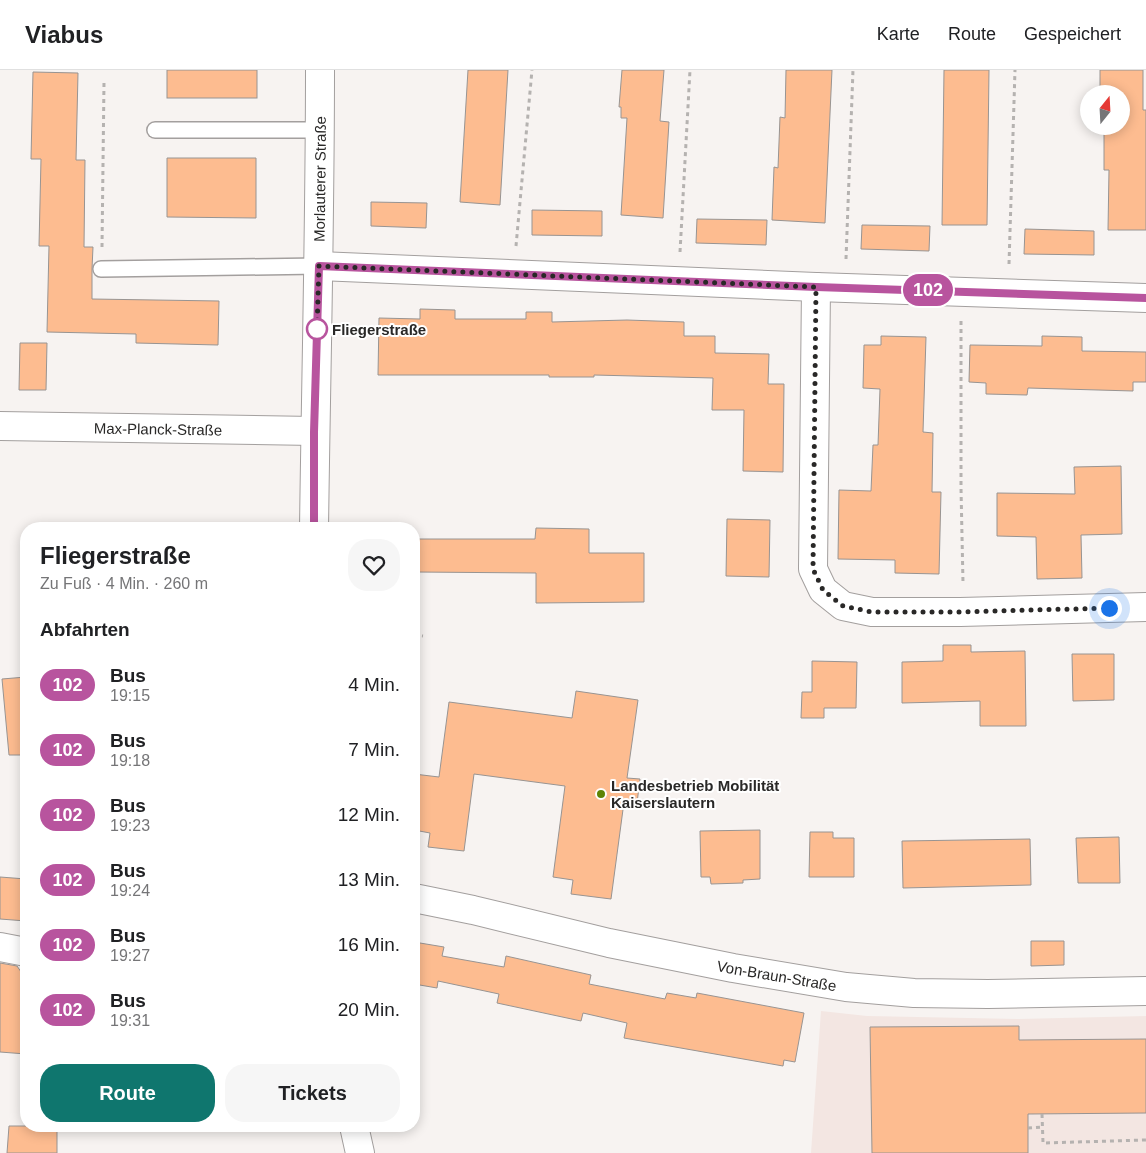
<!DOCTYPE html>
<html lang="de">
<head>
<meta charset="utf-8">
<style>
	body { margin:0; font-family:Helvetica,sans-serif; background:#f6f6f6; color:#202124; height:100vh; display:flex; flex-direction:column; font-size:19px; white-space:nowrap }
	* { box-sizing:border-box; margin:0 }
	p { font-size:16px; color:#757577 }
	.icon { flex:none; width:28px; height:28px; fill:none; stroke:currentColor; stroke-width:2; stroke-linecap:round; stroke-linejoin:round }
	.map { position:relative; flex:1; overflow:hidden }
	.details { position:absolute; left:20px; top:452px; width:400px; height:610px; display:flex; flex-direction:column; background:#fff; border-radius:20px; box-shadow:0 2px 12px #0003 }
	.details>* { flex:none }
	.badge { padding:0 10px; border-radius:16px; font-size:18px; line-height:32px }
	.needle { width:32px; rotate:18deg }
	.buttons { position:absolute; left:1080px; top:15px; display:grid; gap:10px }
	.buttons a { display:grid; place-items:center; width:50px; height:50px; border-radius:50%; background:#fff; box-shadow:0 2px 12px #0003; font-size:25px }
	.you { position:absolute; width:25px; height:25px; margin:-12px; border:4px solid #fff; border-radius:50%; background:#1a73e8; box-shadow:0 0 0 8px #1a73e833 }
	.map>.badge { position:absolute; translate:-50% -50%; box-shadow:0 0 0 2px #fff }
	h2 { padding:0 20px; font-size:19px; line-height:45px }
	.round { display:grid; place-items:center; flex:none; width:52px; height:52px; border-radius:20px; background:#f6f6f6 }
	.overview { display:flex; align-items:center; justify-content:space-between; height:85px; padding:0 20px }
	h1 { font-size:24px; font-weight:700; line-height:38px }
	.cta { display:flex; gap:10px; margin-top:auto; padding:10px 20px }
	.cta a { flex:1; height:58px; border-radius:20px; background:#0f766e; color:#fff; font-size:20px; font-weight:700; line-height:58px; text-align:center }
	.cta a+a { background:#f6f6f6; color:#202124 }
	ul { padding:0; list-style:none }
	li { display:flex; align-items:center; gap:15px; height:65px; padding:0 20px }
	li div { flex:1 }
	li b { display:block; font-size:19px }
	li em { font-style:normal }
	li .badge { min-width:55px; font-weight:700; text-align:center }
	header { display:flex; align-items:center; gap:30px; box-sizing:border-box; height:70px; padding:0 25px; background:#fff; border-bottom:1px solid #e0e0e0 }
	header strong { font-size:24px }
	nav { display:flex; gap:28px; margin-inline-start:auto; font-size:18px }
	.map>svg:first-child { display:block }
	.built { fill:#f3e6e2 }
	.building { fill:#fdbc90; stroke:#989492 }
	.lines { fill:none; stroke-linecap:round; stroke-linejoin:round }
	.lane-casing { stroke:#a39f9e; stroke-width:18 }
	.street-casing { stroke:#a39f9e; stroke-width:30 }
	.path { stroke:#b5b2b0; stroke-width:3; stroke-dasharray:4 4; stroke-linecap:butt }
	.lane { stroke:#fff; stroke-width:15 }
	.street { stroke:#fff; stroke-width:28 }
	.line-casing { stroke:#fff; stroke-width:11 }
	.line { stroke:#b8549e; stroke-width:8 }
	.walk { stroke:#292827; stroke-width:5; stroke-dasharray:0 9 }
	.stop-dot { fill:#fff; stroke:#b8549e; stroke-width:2.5 }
	.poi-dot { fill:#5e8406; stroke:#fff; stroke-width:2 }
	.labels { text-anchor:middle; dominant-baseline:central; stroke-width:4; stroke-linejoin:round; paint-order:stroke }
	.street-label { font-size:15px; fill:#292827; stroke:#fff }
	.stop-label { font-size:15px; font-weight:bold; fill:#292827; stroke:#fff; text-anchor:start }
	.poi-label { font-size:15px; font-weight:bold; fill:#292827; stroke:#fff; text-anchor:start }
</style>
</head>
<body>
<header>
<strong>Viabus</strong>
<nav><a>Karte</a><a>Route</a><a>Gespeichert</a></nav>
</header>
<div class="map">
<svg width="1146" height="1083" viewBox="0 0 1146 1083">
	<rect width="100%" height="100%" fill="#f7f3f1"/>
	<polygon class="built" points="821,941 867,946 1019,949 1146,946 1146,1083 811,1083"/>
	<g class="building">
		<rect x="167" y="0" width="90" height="28"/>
		<polygon points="468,0 508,0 500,135 460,132"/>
		<polygon points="622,0 664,0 660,51 669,52 663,148 621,145 627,48 621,48 621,37 619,37"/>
		<polygon points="786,0 832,0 825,153 772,150 774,97 778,98 780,47 785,48"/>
		<polygon points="944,0 989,0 987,155 942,155"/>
		<polygon points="1100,0 1143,0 1143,40 1146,40 1146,160 1108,160 1109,100 1104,100 1104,56 1121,56 1121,24 1100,24"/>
		<polygon points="33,2 78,3 76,90 85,90 84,177 93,177 92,199 92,229 219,231 218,275 136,273 136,264 47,262 49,176 39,176 41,89 31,89"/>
		<polygon points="167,88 256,88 256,148 167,147"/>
		<polygon points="371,132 427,133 426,158 371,156"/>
		<polygon points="532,140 602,141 602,166 532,165"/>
		<polygon points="697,149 767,150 766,175 696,173"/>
		<polygon points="862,155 930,156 929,181 861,179"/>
		<polygon points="1025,159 1094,161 1094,185 1024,184"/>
		<polygon points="420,239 455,240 455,249 526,249 526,242 552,242 552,252 627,250 684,252 684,266 715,266 715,283 769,284 768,314 784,314 783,402 743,401 744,340 712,340 713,308 594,305 594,307 549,307 549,305 378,305 379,248 420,249"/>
		<polygon points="881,266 926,267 923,362 933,363 932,422 941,422 939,504 895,503 895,490 838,489 839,420 871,421 873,375 878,375 880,319 863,318 864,275 881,275"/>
		<polygon points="1042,266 1082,267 1082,281 1146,282 1146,312 1133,312 1133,321 1028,318 1027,325 986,324 986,313 969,312 970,275 1042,276"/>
		<polygon points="20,273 47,273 46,320 19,320"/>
		<polygon points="1121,396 1122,464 1081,465 1082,508 1037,509 1036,467 997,466 997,423 1075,424 1074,397"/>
		<polygon points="727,449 770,450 769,507 726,506"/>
		<polygon points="536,458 589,459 589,483 644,483 644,532 536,533 536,503 416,502 416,492 414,492 414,469 535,469"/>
		<polygon points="943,575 971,575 971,582 1025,581 1026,656 980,656 980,631 902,633 902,592 943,591"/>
		<polygon points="1072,584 1114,584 1114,630 1073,631"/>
		<polygon points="812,591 857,592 856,638 824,638 824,648 801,648 802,622 812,622"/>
		<polygon points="26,607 26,685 9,685 2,609"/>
		<polygon points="576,621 638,630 627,708 640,709 637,733 624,732 611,829 571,824 573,810 553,807 565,716 474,704 464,781 428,777 430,763 414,760 414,704 439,707 449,632 572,648"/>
		<polygon points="760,760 760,809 743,810 743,813 711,814 710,807 701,807 700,761"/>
		<polygon points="810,762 833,762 833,768 854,768 854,807 809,807"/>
		<polygon points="1119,767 1120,813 1078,813 1076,768"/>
		<polygon points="1030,769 1031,815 903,818 902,771"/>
		<polygon points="0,807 26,809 26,851 0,849"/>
		<polygon points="1031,871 1064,871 1064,895 1031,896"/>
		<polygon points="414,872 444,877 442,886 504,897 506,886 591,905 589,914 665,929 667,923 696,928 697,923 804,943 795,992 784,990 783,996 624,968 627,953 583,943 581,951 497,933 499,924 438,911 437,918 414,914"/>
		<polygon points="0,893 17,896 26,909 26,984 0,982"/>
		<polygon points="1019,956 1019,970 1146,969 1146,1043 1028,1044 1028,1083 872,1083 870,957"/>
		<polygon points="9,1056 57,1056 57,1083 7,1083"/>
	</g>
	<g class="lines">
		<defs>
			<g id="lane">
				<polyline points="155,60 320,60"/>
				<polyline points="101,199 319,196"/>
			</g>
			<g id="street">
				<polyline points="319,196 816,217 1146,228"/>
				<polyline points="816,217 813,499 823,520 843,536 872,542 960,542 1146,537"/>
				<path id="s1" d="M 0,356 L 314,361"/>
				<path id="s2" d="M 314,459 C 316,306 320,153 320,0"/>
				<path id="s3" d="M 414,828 L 473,840 L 609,873 L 733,898 L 846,917 L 914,923 L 988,924 L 1146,921"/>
				<polyline points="0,877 26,882"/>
				<polyline points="354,1056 360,1083"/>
			</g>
		</defs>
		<use href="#lane" class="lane-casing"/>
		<use href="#street" class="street-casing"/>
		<g class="path">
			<polyline points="516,176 532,0"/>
			<polyline points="102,177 104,12"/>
			<polyline points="680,182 690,0"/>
			<polyline points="846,189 853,0"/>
			<polyline points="1009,194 1015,0"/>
			<polyline points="961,251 961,418 963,513"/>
			<polyline points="414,565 423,566"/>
			<polyline points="1042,1044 1043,1073 1146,1070"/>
			<polyline points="1028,1058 1043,1057"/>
		</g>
		<use href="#lane" class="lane"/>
		<use href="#street" class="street"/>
	</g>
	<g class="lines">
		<defs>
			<polyline id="line" points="314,459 314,362 319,196 816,217 1146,228"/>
		</defs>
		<use href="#line" class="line-casing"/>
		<use href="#line" class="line"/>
		<polyline class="walk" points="317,259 319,196 816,217 813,499 823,520 843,536 872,542 960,542 1109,538"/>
	</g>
	<circle class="stop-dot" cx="317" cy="259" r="10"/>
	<circle class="poi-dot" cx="601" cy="724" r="5"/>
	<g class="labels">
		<g class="street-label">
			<text stroke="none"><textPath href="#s2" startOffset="350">Morlauterer Straße</textPath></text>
			<text stroke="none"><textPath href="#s1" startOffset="158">Max-Planck-Straße</textPath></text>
			<text stroke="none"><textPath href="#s3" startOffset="371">Von-Braun-Straße</textPath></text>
		</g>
		<g class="stop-label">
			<text x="332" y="259">Fliegerstraße</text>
		</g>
		<g class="poi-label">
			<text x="611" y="715">Landesbetrieb Mobilität<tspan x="611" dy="17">Kaiserslautern</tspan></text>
		</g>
	</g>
</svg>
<div class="buttons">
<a><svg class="needle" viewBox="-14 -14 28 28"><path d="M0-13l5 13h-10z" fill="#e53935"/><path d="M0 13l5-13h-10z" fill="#757577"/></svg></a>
</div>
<div class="you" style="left:1109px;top:538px"></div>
<b class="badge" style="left:928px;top:220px;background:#b8549e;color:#fff">102</b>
<section class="details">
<div class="overview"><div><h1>Fliegerstraße</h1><p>Zu Fuß · 4 Min. · 260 m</p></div><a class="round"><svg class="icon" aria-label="heart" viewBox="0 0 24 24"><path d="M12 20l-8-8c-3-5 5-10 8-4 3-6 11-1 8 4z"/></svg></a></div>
<h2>Abfahrten</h2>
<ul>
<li><span class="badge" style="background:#b8549e;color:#fff">102</span><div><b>Bus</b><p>19:15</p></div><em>4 Min.</em></li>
<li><span class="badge" style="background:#b8549e;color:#fff">102</span><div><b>Bus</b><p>19:18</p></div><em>7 Min.</em></li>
<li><span class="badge" style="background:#b8549e;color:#fff">102</span><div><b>Bus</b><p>19:23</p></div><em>12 Min.</em></li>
<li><span class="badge" style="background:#b8549e;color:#fff">102</span><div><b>Bus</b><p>19:24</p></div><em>13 Min.</em></li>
<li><span class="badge" style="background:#b8549e;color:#fff">102</span><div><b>Bus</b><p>19:27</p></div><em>16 Min.</em></li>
<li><span class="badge" style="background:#b8549e;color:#fff">102</span><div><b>Bus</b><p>19:31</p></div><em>20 Min.</em></li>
</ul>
<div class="cta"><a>Route</a><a>Tickets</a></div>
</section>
</div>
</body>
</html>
